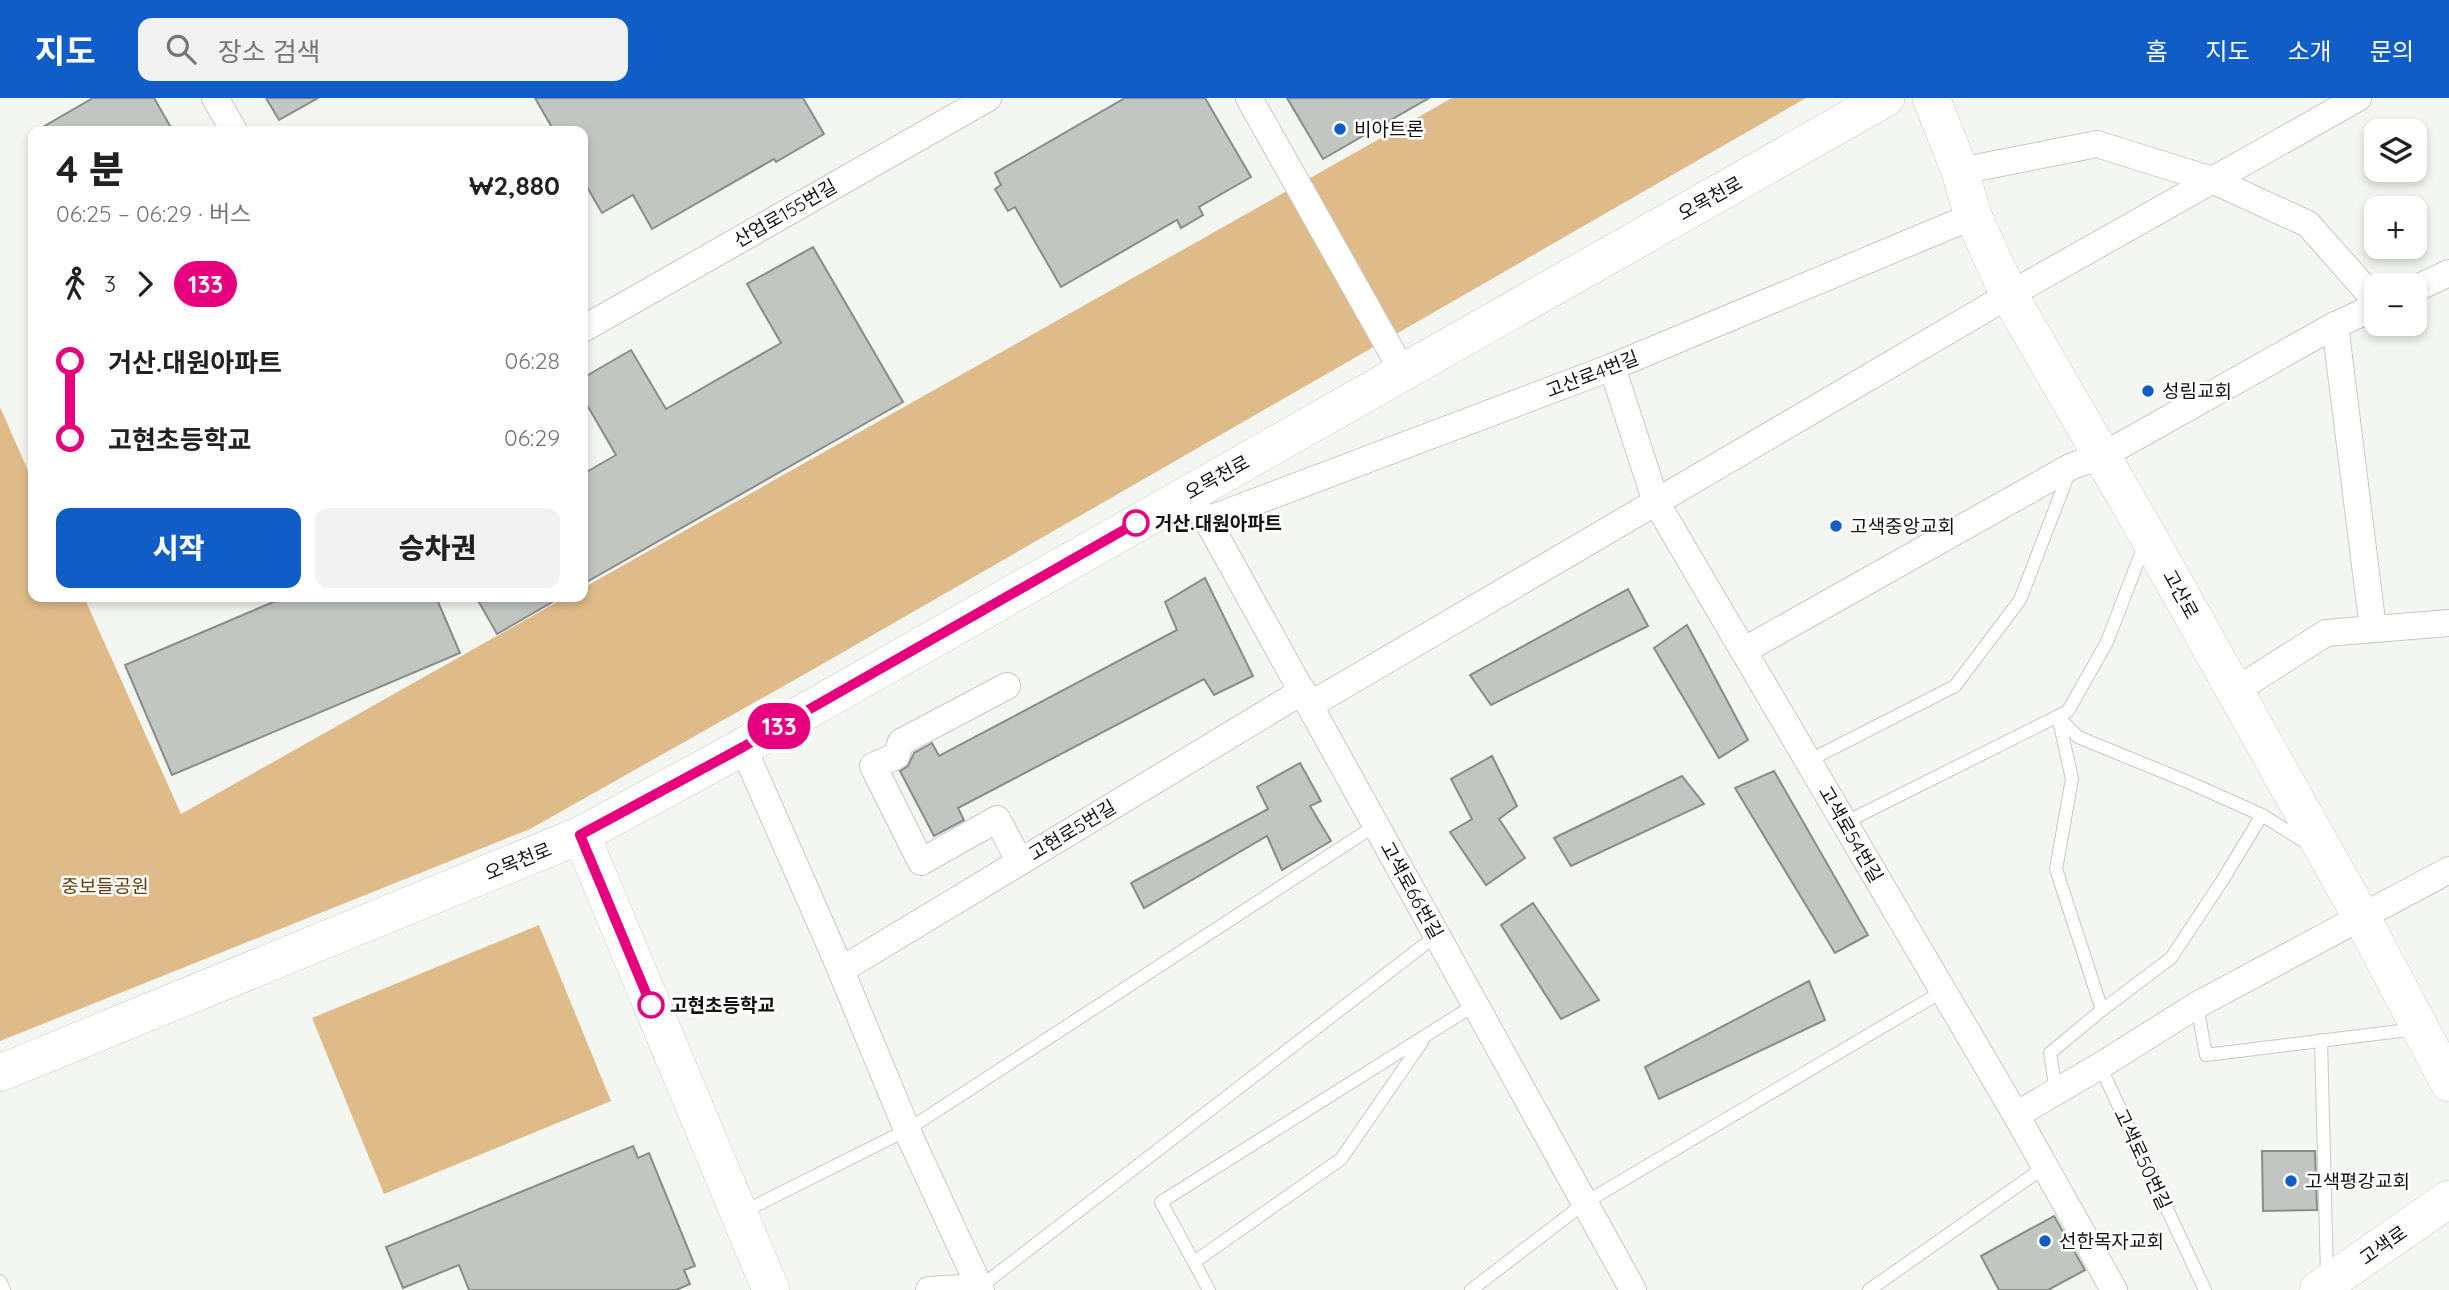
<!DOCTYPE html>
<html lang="ko">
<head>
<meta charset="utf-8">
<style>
	body { margin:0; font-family:Quicksand,"Noto Sans KR",sans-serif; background:#f2f2f2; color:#222; height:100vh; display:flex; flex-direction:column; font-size:26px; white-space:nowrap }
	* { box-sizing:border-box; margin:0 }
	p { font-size:23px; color:#767676 }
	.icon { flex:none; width:38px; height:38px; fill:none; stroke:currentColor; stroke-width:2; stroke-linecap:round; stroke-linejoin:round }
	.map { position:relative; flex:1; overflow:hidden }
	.panel { position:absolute; left:28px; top:28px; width:560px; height:476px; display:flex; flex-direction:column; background:#fff; border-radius:14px; box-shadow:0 4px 10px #0003 }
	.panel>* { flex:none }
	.badge { padding:0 14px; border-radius:23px; font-size:24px; line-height:46px }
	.fabs { position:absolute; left:2364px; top:21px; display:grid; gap:14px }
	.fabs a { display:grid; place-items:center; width:63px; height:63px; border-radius:14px; background:#fff; box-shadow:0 4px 10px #0003; font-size:35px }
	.map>.badge { position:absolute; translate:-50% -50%; box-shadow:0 0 0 4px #fff }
	.legs { display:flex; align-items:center; gap:10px; height:77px; padding:0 28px; font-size:23px }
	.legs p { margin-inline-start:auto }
	.head { display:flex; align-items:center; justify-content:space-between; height:119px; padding:0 28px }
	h1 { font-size:38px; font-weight:800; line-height:52px }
	.button { display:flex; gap:14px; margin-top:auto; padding:14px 28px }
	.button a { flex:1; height:80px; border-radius:14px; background:#105dc7; color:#fff; font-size:28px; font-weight:800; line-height:80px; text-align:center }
	.button a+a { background:#f2f2f2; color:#222 }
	ul { padding:0 28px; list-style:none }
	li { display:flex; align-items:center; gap:24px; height:77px; font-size:26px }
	li i { display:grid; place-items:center; width:10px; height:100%; margin:0 9px; background:currentColor }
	li i::after { content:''; width:18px; height:18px; margin:-9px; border:5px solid; border-radius:50%; background:#fff }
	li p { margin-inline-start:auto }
	li:first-child i { background:linear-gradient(#0000 50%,currentColor 0) }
	li:last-child i { background:linear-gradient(currentColor 50%,#0000 0) }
	header { display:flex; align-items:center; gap:42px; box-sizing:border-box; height:98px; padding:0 35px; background:#105dc7; color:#fff }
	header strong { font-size:33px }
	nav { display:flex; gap:38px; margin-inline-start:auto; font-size:24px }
	.search { width:490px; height:63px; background:#f2f2f2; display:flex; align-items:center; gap:18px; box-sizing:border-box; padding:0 24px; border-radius:14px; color:#767676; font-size:26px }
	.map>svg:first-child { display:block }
	.green { fill:#e0bb8a }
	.building { fill:#c1c6c2; stroke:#898d8a; stroke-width:2 }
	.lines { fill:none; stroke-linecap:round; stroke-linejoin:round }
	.lane-casing { stroke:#c7c9c5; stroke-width:14 }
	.street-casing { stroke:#c7c9c5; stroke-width:28 }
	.secondary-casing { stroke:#c7c9c5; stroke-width:38 }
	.lane { stroke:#fff; stroke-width:12 }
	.street { stroke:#fff; stroke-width:26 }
	.secondary { stroke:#fff; stroke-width:37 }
	.line-1-casing { stroke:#fff; stroke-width:16 }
	.line-1 { stroke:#e6007e; stroke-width:10 }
	.poi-dot { fill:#105dc7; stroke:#fff; stroke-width:2.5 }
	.stop-1-dot { fill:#fff; stroke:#e6007e; stroke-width:3.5 }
	.labels { text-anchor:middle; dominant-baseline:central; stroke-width:5; stroke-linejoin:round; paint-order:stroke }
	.poi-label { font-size:19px; fill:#121312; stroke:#fff; text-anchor:start }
	.street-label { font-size:19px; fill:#121312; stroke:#fff }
	.stop-label { font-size:19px; font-weight:bold; fill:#121312; stroke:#fff; text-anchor:start }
	.park-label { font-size:19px; fill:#5e3f0b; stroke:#fff }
</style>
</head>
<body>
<header>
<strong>지도</strong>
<div class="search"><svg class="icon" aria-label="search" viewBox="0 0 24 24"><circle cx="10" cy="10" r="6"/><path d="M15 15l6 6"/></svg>장소 검색</div>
<nav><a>홈</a><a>지도</a><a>소개</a><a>문의</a></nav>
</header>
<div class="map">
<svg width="2449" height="1192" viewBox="0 0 2449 1192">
	<rect width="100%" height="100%" fill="#f4f6f1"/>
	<g class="green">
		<polygon points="1452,0 1806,0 812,572 530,731 0,943 0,309 33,384 33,499 84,499 181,716 566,499 583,499 583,490"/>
		<polygon points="539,827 611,1003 384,1096 312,920"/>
	</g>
	<g class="building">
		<polygon points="93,0 154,0 173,33 36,33"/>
		<polygon points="266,0 318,0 279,22"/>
		<polygon points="535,0 803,0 824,36 776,64 774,61 652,131 633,97 602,115 583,82 583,33 554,33"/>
		<polygon points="1125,0 1205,0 1251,79 1199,109 1203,117 1181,130 1177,122 1061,189 1015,109 1008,113 995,91 1001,87 995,75"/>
		<polygon points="1287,0 1429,0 1323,61"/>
		<polygon points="813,149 903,304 583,486 583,376 616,357 583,300 583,280 631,252 666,311 781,245 747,186"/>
		<polygon points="1205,480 1253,578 1214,597 1204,581 958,710 964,722 934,738 900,673 908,668 914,655 932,645 939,658 1177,532 1165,504"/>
		<polygon points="1628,491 1648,528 1491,607 1470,577"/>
		<polygon points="285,499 436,499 460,555 172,677 125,567"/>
		<polygon points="476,499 561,499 497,536"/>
		<polygon points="1687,527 1748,642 1719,660 1654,550"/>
		<polygon points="1492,658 1517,708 1499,721 1525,760 1486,787 1450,734 1472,721 1451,681"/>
		<polygon points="1300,665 1321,703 1310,708 1331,743 1282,772 1267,738 1144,810 1131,785 1268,711 1257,689"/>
		<polygon points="1774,673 1868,837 1835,855 1735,690"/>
		<polygon points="1682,678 1704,706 1571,768 1554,740"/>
		<polygon points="1533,805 1599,902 1561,921 1501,827"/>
		<polygon points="1809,883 1825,922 1659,1001 1645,969"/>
		<polygon points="633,1048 638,1060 649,1055 695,1168 684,1172 690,1186 676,1192 469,1192 459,1167 403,1190 386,1149"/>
		<polygon points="2262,1053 2315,1053 2317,1112 2263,1113"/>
		<polygon points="2054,1118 2085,1172 2048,1192 1999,1192 1981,1158"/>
	</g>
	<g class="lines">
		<defs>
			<g id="lane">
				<polyline points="2058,618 2072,681 2056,771 2102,912 2171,860 2222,783 2262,717"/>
				<polyline points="2058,619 2078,639 2188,684 2262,717 2308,746"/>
				<polyline points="1808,663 1955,588 2020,502 2070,372"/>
				<polyline points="1844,725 2068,613 2107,544 2145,445"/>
				<polyline points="2197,907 2206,957 2416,931"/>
				<polyline points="2321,942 2327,1178"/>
				<polyline points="2100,968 2205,1192"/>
				<polyline points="2056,993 2050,955 2102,912"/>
				<polyline points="741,1115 907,1032 1376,727"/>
				<polyline points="1194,1164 1341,1061 1422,944"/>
				<polyline points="0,1183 4,1192"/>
				<polyline points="980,1189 1437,837"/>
				<polyline points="1209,1192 1161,1104 1476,906"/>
				<polyline points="1471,1192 1586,1104 1943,893"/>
				<polyline points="1869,1192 2046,1068"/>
			</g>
			<g id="street">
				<polyline points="215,0 234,33"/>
				<polyline points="1249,0 1403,274"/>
				<polyline points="1960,73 2097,46 2212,82 2308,126 2376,203"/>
				<polyline points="2415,191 2449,175"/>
				<polyline points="2335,227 2373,531"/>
				<polyline points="583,231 988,0"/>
				<polyline points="1612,269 1656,404 2016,1017 2114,1192"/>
				<polyline points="1183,397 1207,422 1633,1192"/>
				<polyline points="1207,422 1612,269 1973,118"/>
				<polyline points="1743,553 2072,368 2102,358 2328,231 2376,208"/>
				<polyline points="1007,588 901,644 896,658 873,668 921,764 997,721 1020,764"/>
				<polyline points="2235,593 2326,535 2449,525"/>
				<polyline points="1310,607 2009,197 2358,0"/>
				<polyline points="743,649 837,863 910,1039 981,1192"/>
				<polyline points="841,872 1303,593"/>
				<polyline points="2016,1017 2100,968 2197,907 2449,772"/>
				<polyline points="929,1192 980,1189"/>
			</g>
			<g id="secondary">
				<polyline points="1931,0 1960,73 1973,118 2009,197 2148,438 2362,820 2449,985"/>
				<polyline points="581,737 771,1192"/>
				<polyline points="0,975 581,737 743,649 1886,0"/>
				<polyline points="2318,1192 2449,1101"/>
			</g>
		</defs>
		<use href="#lane" class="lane-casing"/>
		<use href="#street" class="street-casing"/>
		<use href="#secondary" class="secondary-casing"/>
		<use href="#lane" class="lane"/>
		<use href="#street" class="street"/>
		<use href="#secondary" class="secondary"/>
	</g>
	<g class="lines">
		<defs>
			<polyline id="line-1" points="651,907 580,737 743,649 1136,425"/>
		</defs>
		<use href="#line-1" class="line-1-casing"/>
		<use href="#line-1" class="line-1"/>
	</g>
	<g class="poi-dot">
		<circle cx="1340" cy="31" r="7"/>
		<circle cx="2148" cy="293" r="7"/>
		<circle cx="1836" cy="428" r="7"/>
		<circle cx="2291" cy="1083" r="7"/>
		<circle cx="2045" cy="1143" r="7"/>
	</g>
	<g class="stop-1-dot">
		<circle cx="1136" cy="425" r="12"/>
		<circle cx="651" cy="907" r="12"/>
	</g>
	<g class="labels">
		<g class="poi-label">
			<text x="1354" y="31">비아트론</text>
			<text x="2162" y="293">성림교회</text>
			<text x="1850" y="428">고색중앙교회</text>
			<text x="2305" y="1083">고색평강교회</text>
			<text x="2059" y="1143">선한목자교회</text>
		</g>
		<g class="street-label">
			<text transform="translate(1710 100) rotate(-29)">오목천로</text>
			<text transform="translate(785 115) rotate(-30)">산업로155번길</text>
			<text transform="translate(1592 276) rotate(-21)">고산로4번길</text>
			<text transform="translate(1217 379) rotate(-29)">오목천로</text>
			<text transform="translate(2181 496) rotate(61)">고산로</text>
			<text transform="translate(1072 732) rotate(-31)">고현로5번길</text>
			<text transform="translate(1851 736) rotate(60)">고색로54번길</text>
			<text transform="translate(518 763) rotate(-22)">오목천로</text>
			<text transform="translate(1412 792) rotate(61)">고색로66번길</text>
			<text transform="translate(2143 1061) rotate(65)">고색로50번길</text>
			<text transform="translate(2383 1147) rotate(-35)">고색로</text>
		</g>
		<g class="stop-label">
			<text x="1155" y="425">거산.대원아파트</text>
			<text x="670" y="907">고현초등학교</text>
		</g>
		<g class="park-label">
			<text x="105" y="788">중보들공원</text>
		</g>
	</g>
</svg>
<div class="fabs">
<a><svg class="icon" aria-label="layers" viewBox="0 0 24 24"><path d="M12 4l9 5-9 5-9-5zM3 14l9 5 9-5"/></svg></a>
<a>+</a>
<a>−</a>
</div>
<b class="badge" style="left:779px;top:628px;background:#e6007e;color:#fff">133</b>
<section class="panel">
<div class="head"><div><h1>4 분</h1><p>06:25 – 06:29 · 버스</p></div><b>₩2,880</b></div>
<div class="legs"><svg class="icon" aria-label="walk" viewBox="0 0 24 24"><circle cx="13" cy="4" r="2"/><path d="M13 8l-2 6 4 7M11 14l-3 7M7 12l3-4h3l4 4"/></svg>3<svg class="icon" aria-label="forward" viewBox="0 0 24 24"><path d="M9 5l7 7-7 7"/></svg><b class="badge" style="background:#e6007e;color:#fff">133</b></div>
<ul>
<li><i style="color:#e6007e"></i><b>거산.대원아파트</b><p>06:28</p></li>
<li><i style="color:#e6007e"></i><b>고현초등학교</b><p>06:29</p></li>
</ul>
<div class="button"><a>시작</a><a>승차권</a></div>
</section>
</div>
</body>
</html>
